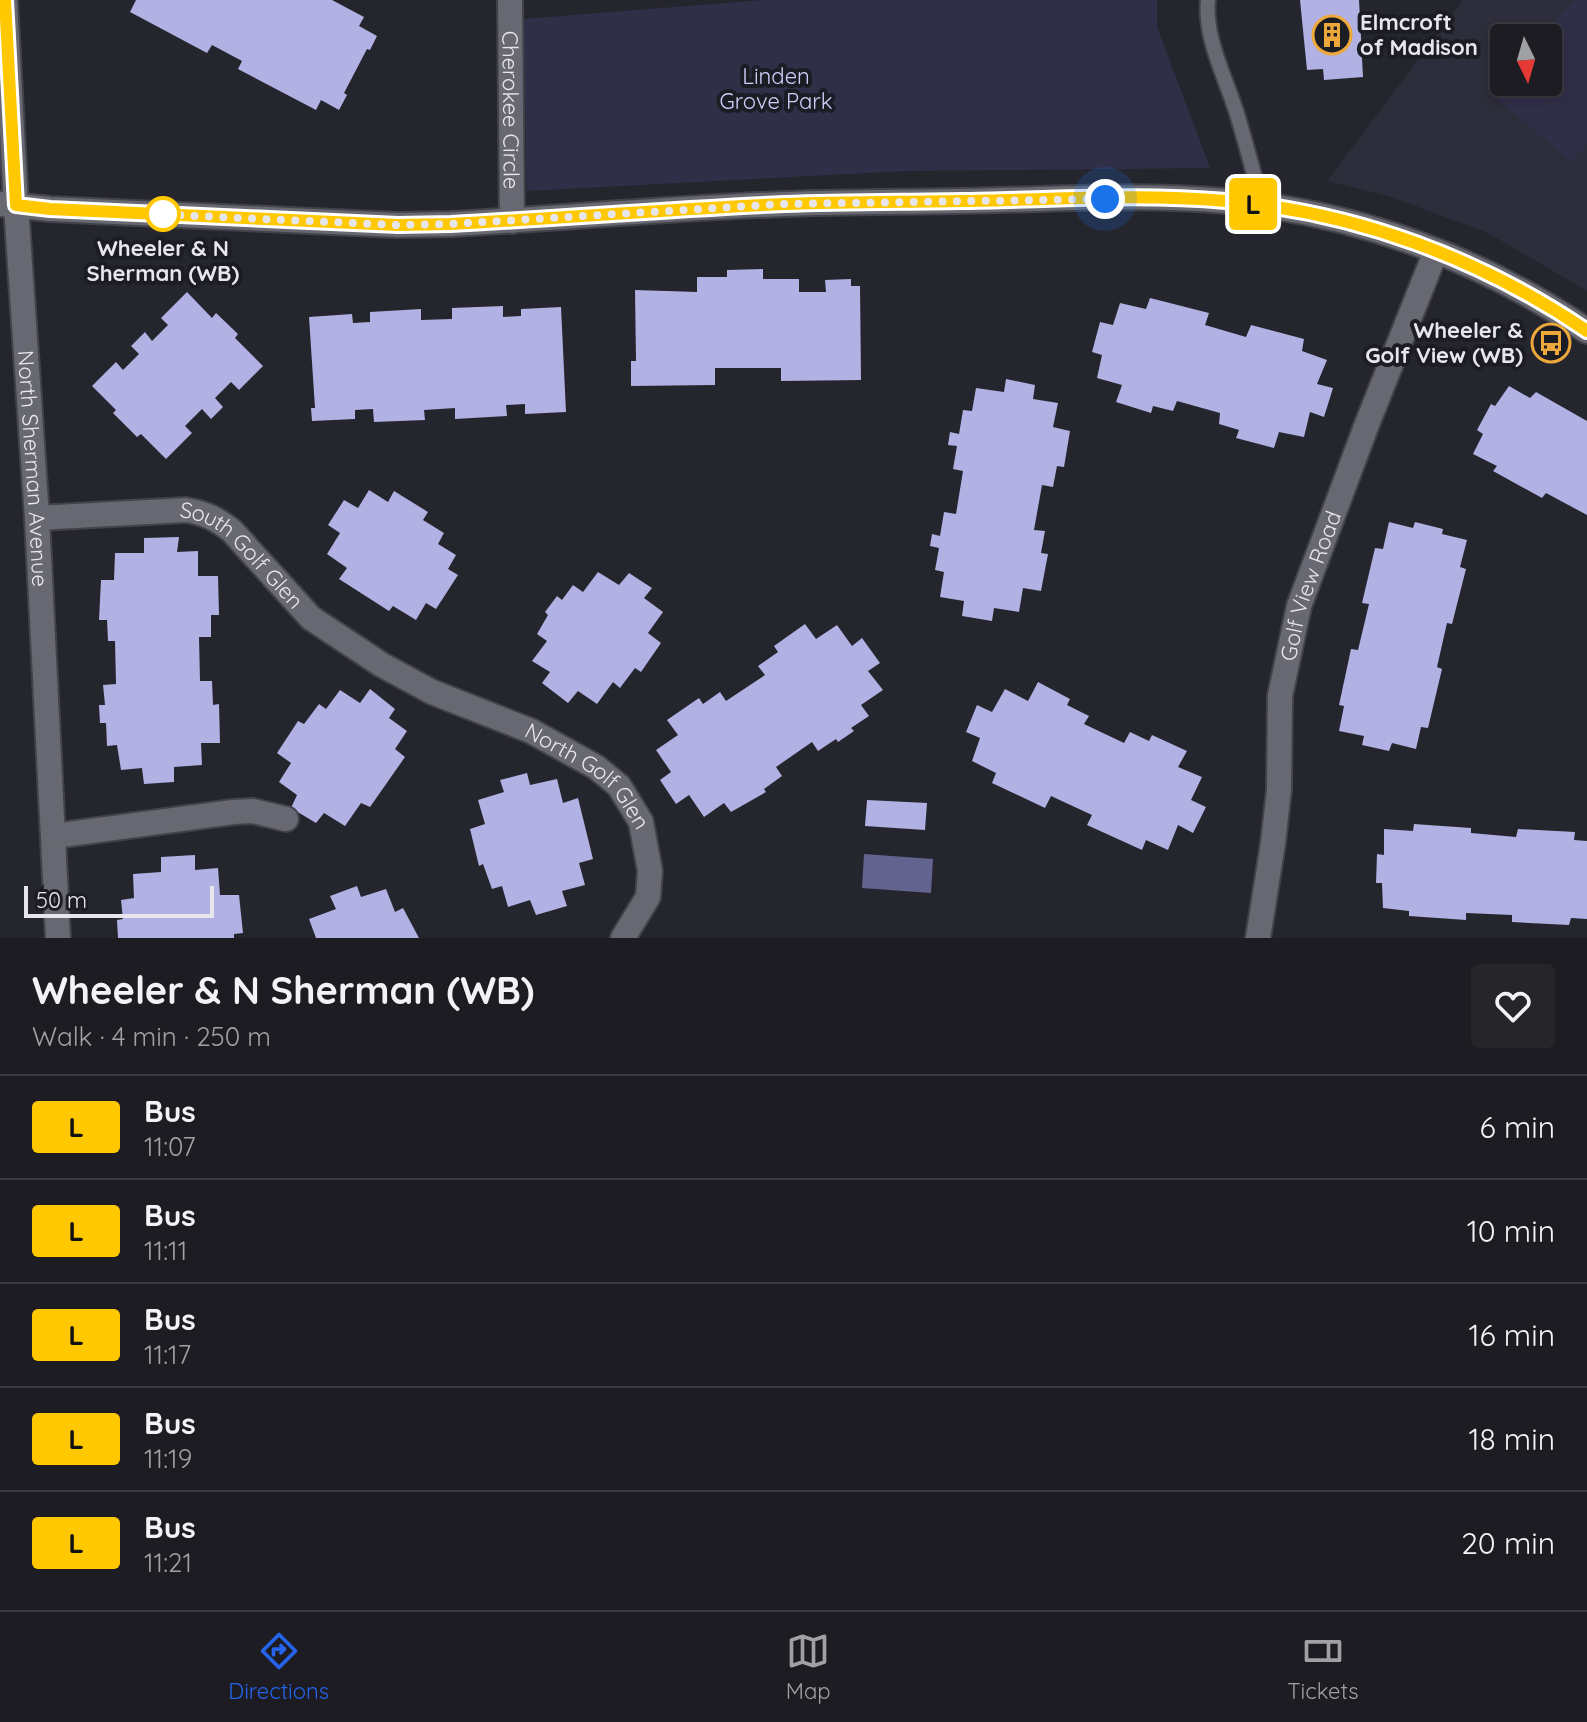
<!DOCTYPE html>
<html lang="en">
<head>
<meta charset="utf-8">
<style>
	body { margin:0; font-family:Quicksand,sans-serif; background:#25252a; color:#f1f3f6; height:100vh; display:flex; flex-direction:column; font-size:30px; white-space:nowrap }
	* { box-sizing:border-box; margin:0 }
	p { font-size:26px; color:#a0a1a5 }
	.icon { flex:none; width:44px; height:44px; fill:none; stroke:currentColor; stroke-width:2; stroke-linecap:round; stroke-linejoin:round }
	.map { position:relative; height:938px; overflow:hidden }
	.sheet { display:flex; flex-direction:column; background:#1c1c22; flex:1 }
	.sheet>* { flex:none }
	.badge { padding:0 16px; border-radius:6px; font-size:28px; line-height:52px }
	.needle { width:52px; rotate:175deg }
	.controls { position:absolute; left:1490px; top:24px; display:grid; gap:16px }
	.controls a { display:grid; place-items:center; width:72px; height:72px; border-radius:8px; background:#1c1c22; box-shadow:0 4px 12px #0003,0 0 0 2px #3a3a40; font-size:40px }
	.scale { position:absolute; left:24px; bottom:20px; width:190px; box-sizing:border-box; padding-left:8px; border:4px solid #e6e6ec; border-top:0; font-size:22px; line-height:28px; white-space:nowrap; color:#e6e6ec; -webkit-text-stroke:6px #1c1c24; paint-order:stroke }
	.you { position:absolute; width:40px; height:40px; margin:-20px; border:6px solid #fff; border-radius:50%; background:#1a73e8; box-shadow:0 0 0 12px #1a73e833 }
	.map>.badge { position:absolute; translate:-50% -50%; box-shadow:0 0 0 4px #fff }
	.round { display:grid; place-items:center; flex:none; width:84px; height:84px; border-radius:8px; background:#25252a }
	.head { display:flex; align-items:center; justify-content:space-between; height:136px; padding:0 32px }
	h1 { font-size:38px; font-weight:700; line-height:60px }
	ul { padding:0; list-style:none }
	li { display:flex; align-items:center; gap:24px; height:104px; padding:0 32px; border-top:2px solid #3a3a40 }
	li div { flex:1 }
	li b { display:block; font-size:30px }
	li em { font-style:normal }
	li .badge { min-width:88px; font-weight:700; text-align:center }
	.tab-bar { display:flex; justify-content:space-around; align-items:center; height:112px; border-top:2px solid #3a3a40; background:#1c1c22; font-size:22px; color:#a0a1a5 }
	.tab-bar a { display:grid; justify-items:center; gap:4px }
	.tab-bar .on { color:#2563eb }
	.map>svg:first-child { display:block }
	.built { fill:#2d2d3b; fill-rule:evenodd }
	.green { fill:#302f48 }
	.water { fill:#636390 }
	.building { fill:#b1b1e3 }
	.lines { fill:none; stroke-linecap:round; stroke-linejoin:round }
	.service-casing { stroke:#424249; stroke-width:18 }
	.minor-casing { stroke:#424249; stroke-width:28 }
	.tertiary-casing { stroke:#424249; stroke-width:28 }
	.service { stroke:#686872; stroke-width:14 }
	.minor { stroke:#686872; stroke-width:24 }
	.tertiary { stroke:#686872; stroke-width:24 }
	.line-casing { stroke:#fff; stroke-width:18 }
	.line { stroke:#ffc800; stroke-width:12 }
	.walk { stroke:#e6e6ec; stroke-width:8; stroke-dasharray:0 14.4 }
	.stop-dot { fill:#fff; stroke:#ffc800; stroke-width:4 }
	.labels { text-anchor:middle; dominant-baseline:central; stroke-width:8; stroke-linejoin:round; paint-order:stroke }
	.poi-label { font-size:22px; font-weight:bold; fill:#e6e6ec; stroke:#1c1c24; text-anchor:start }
	.park-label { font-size:22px; fill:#cecefa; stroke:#1c1c24 }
	.street-label { font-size:22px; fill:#e6e6ec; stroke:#1c1c24 }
	.stop-label { font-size:22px; font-weight:bold; fill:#e6e6ec; stroke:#1c1c24 }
</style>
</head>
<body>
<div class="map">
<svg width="1587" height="938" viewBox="0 0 1587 938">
	<rect width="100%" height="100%" fill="#25252e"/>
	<path class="built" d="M 1463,0 L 1587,0 L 1587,291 L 1488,233 L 1391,197 L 1327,181 ZM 1504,38 L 1548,38 L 1548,82 L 1504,82 Z"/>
	<g class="green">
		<polygon points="763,0 1157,0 1157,27 1210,168 906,171 527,191 523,19"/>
		<polygon points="1574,0 1587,0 1587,144 1571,162 1492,94 1504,80 1548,82 1548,38 1541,38"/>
	</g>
	<polygon class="water" points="864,854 933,859 931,893 862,888"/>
	<g class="building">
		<polygon points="136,0 332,0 364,17 359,26 377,36 370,50 367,49 344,93 347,95 339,110 321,100 316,110 238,69 242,61 212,45 207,53 130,12"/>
		<polygon points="1300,0 1359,0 1363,77 1324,80 1323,69 1307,70"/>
		<polygon points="763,269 763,279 799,279 799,292 826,292 825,280 851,279 851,286 860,286 861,380 781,381 781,368 715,368 715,385 631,386 631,361 636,361 635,290 697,292 697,277 727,277 727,270"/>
		<polygon points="187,292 212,318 216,313 238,334 235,338 263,366 239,390 231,382 215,398 223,407 211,419 202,409 185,426 192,433 166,459 141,434 137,437 113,413 116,410 92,386 116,362 123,370 139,354 131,346 145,332 152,341 168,325 161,318"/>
		<polygon points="1150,298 1209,313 1205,325 1246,337 1251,325 1304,339 1302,351 1327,360 1317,384 1333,388 1324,417 1310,412 1304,437 1279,432 1274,448 1236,438 1239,430 1219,424 1220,413 1177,401 1173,411 1153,406 1151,413 1116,402 1122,385 1097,378 1102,355 1092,352 1100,322 1113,325 1120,303 1146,309"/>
		<polygon points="503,306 503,317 521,316 521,309 561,307 566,412 525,414 525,404 506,405 507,416 455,419 455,408 424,410 425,420 374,422 373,409 355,410 355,419 312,421 311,408 315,408 309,317 352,314 353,323 370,322 370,312 421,309 421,320 452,319 452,308"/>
		<polygon points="1006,379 1035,385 1033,399 1058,403 1053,427 1070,431 1064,467 1057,466 1053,487 1042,485 1034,530 1045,531 1041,553 1048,554 1041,591 1023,588 1019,612 994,608 992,621 962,616 964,601 940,597 944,572 935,570 939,548 930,546 932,534 940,536 944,512 956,514 963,471 953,469 957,446 948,445 950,432 959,434 963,410 972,411 976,388 1004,392"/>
		<polygon points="1509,386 1530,398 1536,392 1587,421 1587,515 1546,493 1542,498 1493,471 1497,466 1473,454 1483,434 1477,430 1491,404 1495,406"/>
		<polygon points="369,490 388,502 394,491 428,512 423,520 444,533 438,544 456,555 448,569 458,575 436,609 426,603 416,620 393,606 389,611 339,579 347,568 327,554 340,533 328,525 344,500 358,508"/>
		<polygon points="1389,522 1413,528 1415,522 1443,529 1442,534 1467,540 1460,567 1466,569 1452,624 1447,623 1437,667 1442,669 1428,728 1421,727 1416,749 1392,743 1389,751 1362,745 1364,736 1339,731 1344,706 1339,705 1351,649 1358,650 1369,604 1362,603 1375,548 1383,549"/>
		<polygon points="179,537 177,552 198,551 198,576 218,576 219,615 211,615 211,637 199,637 200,681 212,681 213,705 219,704 220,743 201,743 202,765 174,767 174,782 144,784 142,768 121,770 117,745 107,746 106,723 100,723 99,705 105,705 103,685 116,684 115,641 108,641 107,620 99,620 101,580 114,580 115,553 144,553 144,538"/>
		<polygon points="598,572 619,585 629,573 652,588 644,598 663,612 648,633 661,643 641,672 635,668 620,688 613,682 597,704 578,691 568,703 542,683 550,672 532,661 547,641 537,634 548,615 545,612 557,596 562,600 573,585 583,592"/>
		<polygon points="805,624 816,639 837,625 852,646 862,638 880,663 868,671 883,690 861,705 869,716 851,728 854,731 838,742 836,739 818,751 812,742 776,767 782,776 764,789 766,792 731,812 724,803 704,817 689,795 676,804 660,780 671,772 656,750 678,735 667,720 699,698 703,704 720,692 726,701 765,675 758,666 778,652 774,646"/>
		<polygon points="1038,682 1070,699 1067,705 1089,716 1084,724 1124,743 1130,732 1149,741 1152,735 1187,751 1178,767 1202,777 1191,800 1206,807 1193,833 1178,825 1168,850 1146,840 1142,850 1087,825 1092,815 1051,796 1045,808 992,783 996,773 972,761 980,738 966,732 977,705 992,712 1005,689 1028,701"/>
		<polygon points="370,689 395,709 389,718 407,731 395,749 405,757 370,807 361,803 345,826 324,813 316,823 291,808 297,795 279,782 291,763 277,753 298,721 304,724 319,704 326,709 340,690 360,703"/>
		<polygon points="527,773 530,785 557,779 563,803 578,798 593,859 579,863 585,885 562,891 567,906 536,915 530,900 508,907 502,886 492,889 483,864 479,866 470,829 485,824 478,800 504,792 500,780"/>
		<polygon points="867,800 927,803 925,830 865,826"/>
		<polygon points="1414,824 1471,828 1471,833 1516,837 1518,829 1575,832 1574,840 1587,841 1587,919 1571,918 1569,925 1512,922 1512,915 1466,913 1466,920 1409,916 1409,911 1383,908 1382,883 1376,883 1377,854 1384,855 1384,829 1413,831"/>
		<polygon points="195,855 195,870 218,868 220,895 239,895 243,933 234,934 234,938 118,938 117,920 123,919 121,900 134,898 133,874 161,872 161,857"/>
		<polygon points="357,886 361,897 386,889 395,912 403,908 419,938 316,938 309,919 336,909 330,896"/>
	</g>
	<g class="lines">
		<defs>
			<path id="service" d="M 1208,0 C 1204,38 1226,78 1237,114 C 1246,144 1254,174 1262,205"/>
			<g id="minor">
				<path id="s1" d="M 510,0 L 512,221"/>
				<path id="s2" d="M 16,205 L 37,518 L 58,938"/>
				<path id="s3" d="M 37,518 L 186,510 C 205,513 217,519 232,531 L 311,618 L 382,665 L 432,692 L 531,731 L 596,767 L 619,786 L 641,822 L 650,871 L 648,897 L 623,938"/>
				<polyline points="54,836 233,812 253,811 286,819"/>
				<path id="s4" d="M 1258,938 L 1273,843 L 1279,790 L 1280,696 L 1299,606 L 1367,424 L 1436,251"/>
			</g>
			<g id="tertiary">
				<polyline points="5,0 16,205"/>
				<path d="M 0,204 L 50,209 L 398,225 L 451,224 C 562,218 673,208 784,204 C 840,202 897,202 954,201 C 1044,200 1136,193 1226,201 C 1355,212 1480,258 1587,331"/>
			</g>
		</defs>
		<use href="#service" class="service-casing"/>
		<use href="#minor" class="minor-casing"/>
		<use href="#tertiary" class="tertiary-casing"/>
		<use href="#service" class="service"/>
		<use href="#minor" class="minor"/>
		<use href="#tertiary" class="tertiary"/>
	</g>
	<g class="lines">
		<defs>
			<path id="line" d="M 5,0 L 16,205 L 50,209 L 398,225 L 451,224 C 562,218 673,209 784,204 C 842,202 901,202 960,201 C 1048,200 1138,193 1226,201 C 1355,212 1480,258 1587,331"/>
		</defs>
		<use href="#line" class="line-casing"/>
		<use href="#line" class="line"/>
		<polyline class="walk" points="163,214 150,214 398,225 451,224 784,204 1105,199"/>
	</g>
	<defs>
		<symbol id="building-ring" viewBox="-11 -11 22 22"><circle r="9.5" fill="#1c1c24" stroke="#eda83b" stroke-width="1.5"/><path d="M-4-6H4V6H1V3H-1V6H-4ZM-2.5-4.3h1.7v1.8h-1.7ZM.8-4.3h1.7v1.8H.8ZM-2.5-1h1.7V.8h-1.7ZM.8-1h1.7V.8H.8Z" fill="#eda83b"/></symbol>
		<symbol id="bus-ring" viewBox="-11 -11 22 22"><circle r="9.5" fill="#1c1c24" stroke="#eda83b" stroke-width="1.5"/><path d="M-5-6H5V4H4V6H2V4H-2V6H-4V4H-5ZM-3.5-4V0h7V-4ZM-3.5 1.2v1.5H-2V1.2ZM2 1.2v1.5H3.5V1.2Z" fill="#eda83b"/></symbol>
	</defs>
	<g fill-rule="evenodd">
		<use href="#building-ring" x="1310" y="13" width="44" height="44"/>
		<use href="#bus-ring" x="1529" y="321" width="44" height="44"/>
	</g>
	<circle class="stop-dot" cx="163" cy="214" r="16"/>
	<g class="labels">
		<g class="poi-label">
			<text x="1360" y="22">Elmcroft<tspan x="1360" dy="25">of Madison</tspan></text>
			<text x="1523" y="330" text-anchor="end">Wheeler &amp;<tspan x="1523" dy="25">Golf View (WB)</tspan></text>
		</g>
		<g class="park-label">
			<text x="776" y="76">Linden<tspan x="776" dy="25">Grove Park</tspan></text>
		</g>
		<g class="street-label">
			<text stroke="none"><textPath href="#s1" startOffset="110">Cherokee Circle</textPath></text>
			<text stroke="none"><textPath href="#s2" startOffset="264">North Sherman Avenue</textPath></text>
			<text stroke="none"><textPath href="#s3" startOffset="222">South Golf Glen</textPath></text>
			<text stroke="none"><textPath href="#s4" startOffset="358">Golf View Road</textPath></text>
			<text stroke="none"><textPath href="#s3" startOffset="640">North Golf Glen</textPath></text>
		</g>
		<g class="stop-label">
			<text x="163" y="248">Wheeler &amp; N<tspan x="163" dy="25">Sherman (WB)</tspan></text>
		</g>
	</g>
</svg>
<div class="controls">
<a><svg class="needle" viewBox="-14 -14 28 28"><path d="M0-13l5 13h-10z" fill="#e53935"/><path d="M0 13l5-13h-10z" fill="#a0a1a5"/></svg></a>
</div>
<div class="scale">50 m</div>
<div class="you" style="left:1105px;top:199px"></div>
<b class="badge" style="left:1253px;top:204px;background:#ffc800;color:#111">L</b>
</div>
<section class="sheet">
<div class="head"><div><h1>Wheeler &amp; N Sherman (WB)</h1><p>Walk · 4 min · 250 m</p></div><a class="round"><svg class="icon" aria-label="heart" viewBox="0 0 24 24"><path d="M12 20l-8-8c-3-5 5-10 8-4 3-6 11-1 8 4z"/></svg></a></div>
<ul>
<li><span class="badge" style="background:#ffc800;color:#111">L</span><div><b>Bus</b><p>11:07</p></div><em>6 min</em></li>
<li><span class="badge" style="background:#ffc800;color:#111">L</span><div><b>Bus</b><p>11:11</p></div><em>10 min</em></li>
<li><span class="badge" style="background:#ffc800;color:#111">L</span><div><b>Bus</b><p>11:17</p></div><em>16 min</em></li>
<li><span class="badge" style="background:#ffc800;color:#111">L</span><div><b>Bus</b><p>11:19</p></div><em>18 min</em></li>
<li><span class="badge" style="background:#ffc800;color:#111">L</span><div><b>Bus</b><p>11:21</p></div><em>20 min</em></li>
</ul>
</section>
<nav class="tab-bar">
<a class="on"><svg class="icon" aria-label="directions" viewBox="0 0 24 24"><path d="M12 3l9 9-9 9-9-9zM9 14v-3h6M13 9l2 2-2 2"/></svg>Directions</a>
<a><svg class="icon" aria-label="map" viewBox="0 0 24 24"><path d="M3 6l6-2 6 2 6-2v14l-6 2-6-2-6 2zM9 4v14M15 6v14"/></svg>Map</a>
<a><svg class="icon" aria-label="tickets" viewBox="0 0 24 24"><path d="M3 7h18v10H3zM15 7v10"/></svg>Tickets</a>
</nav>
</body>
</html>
